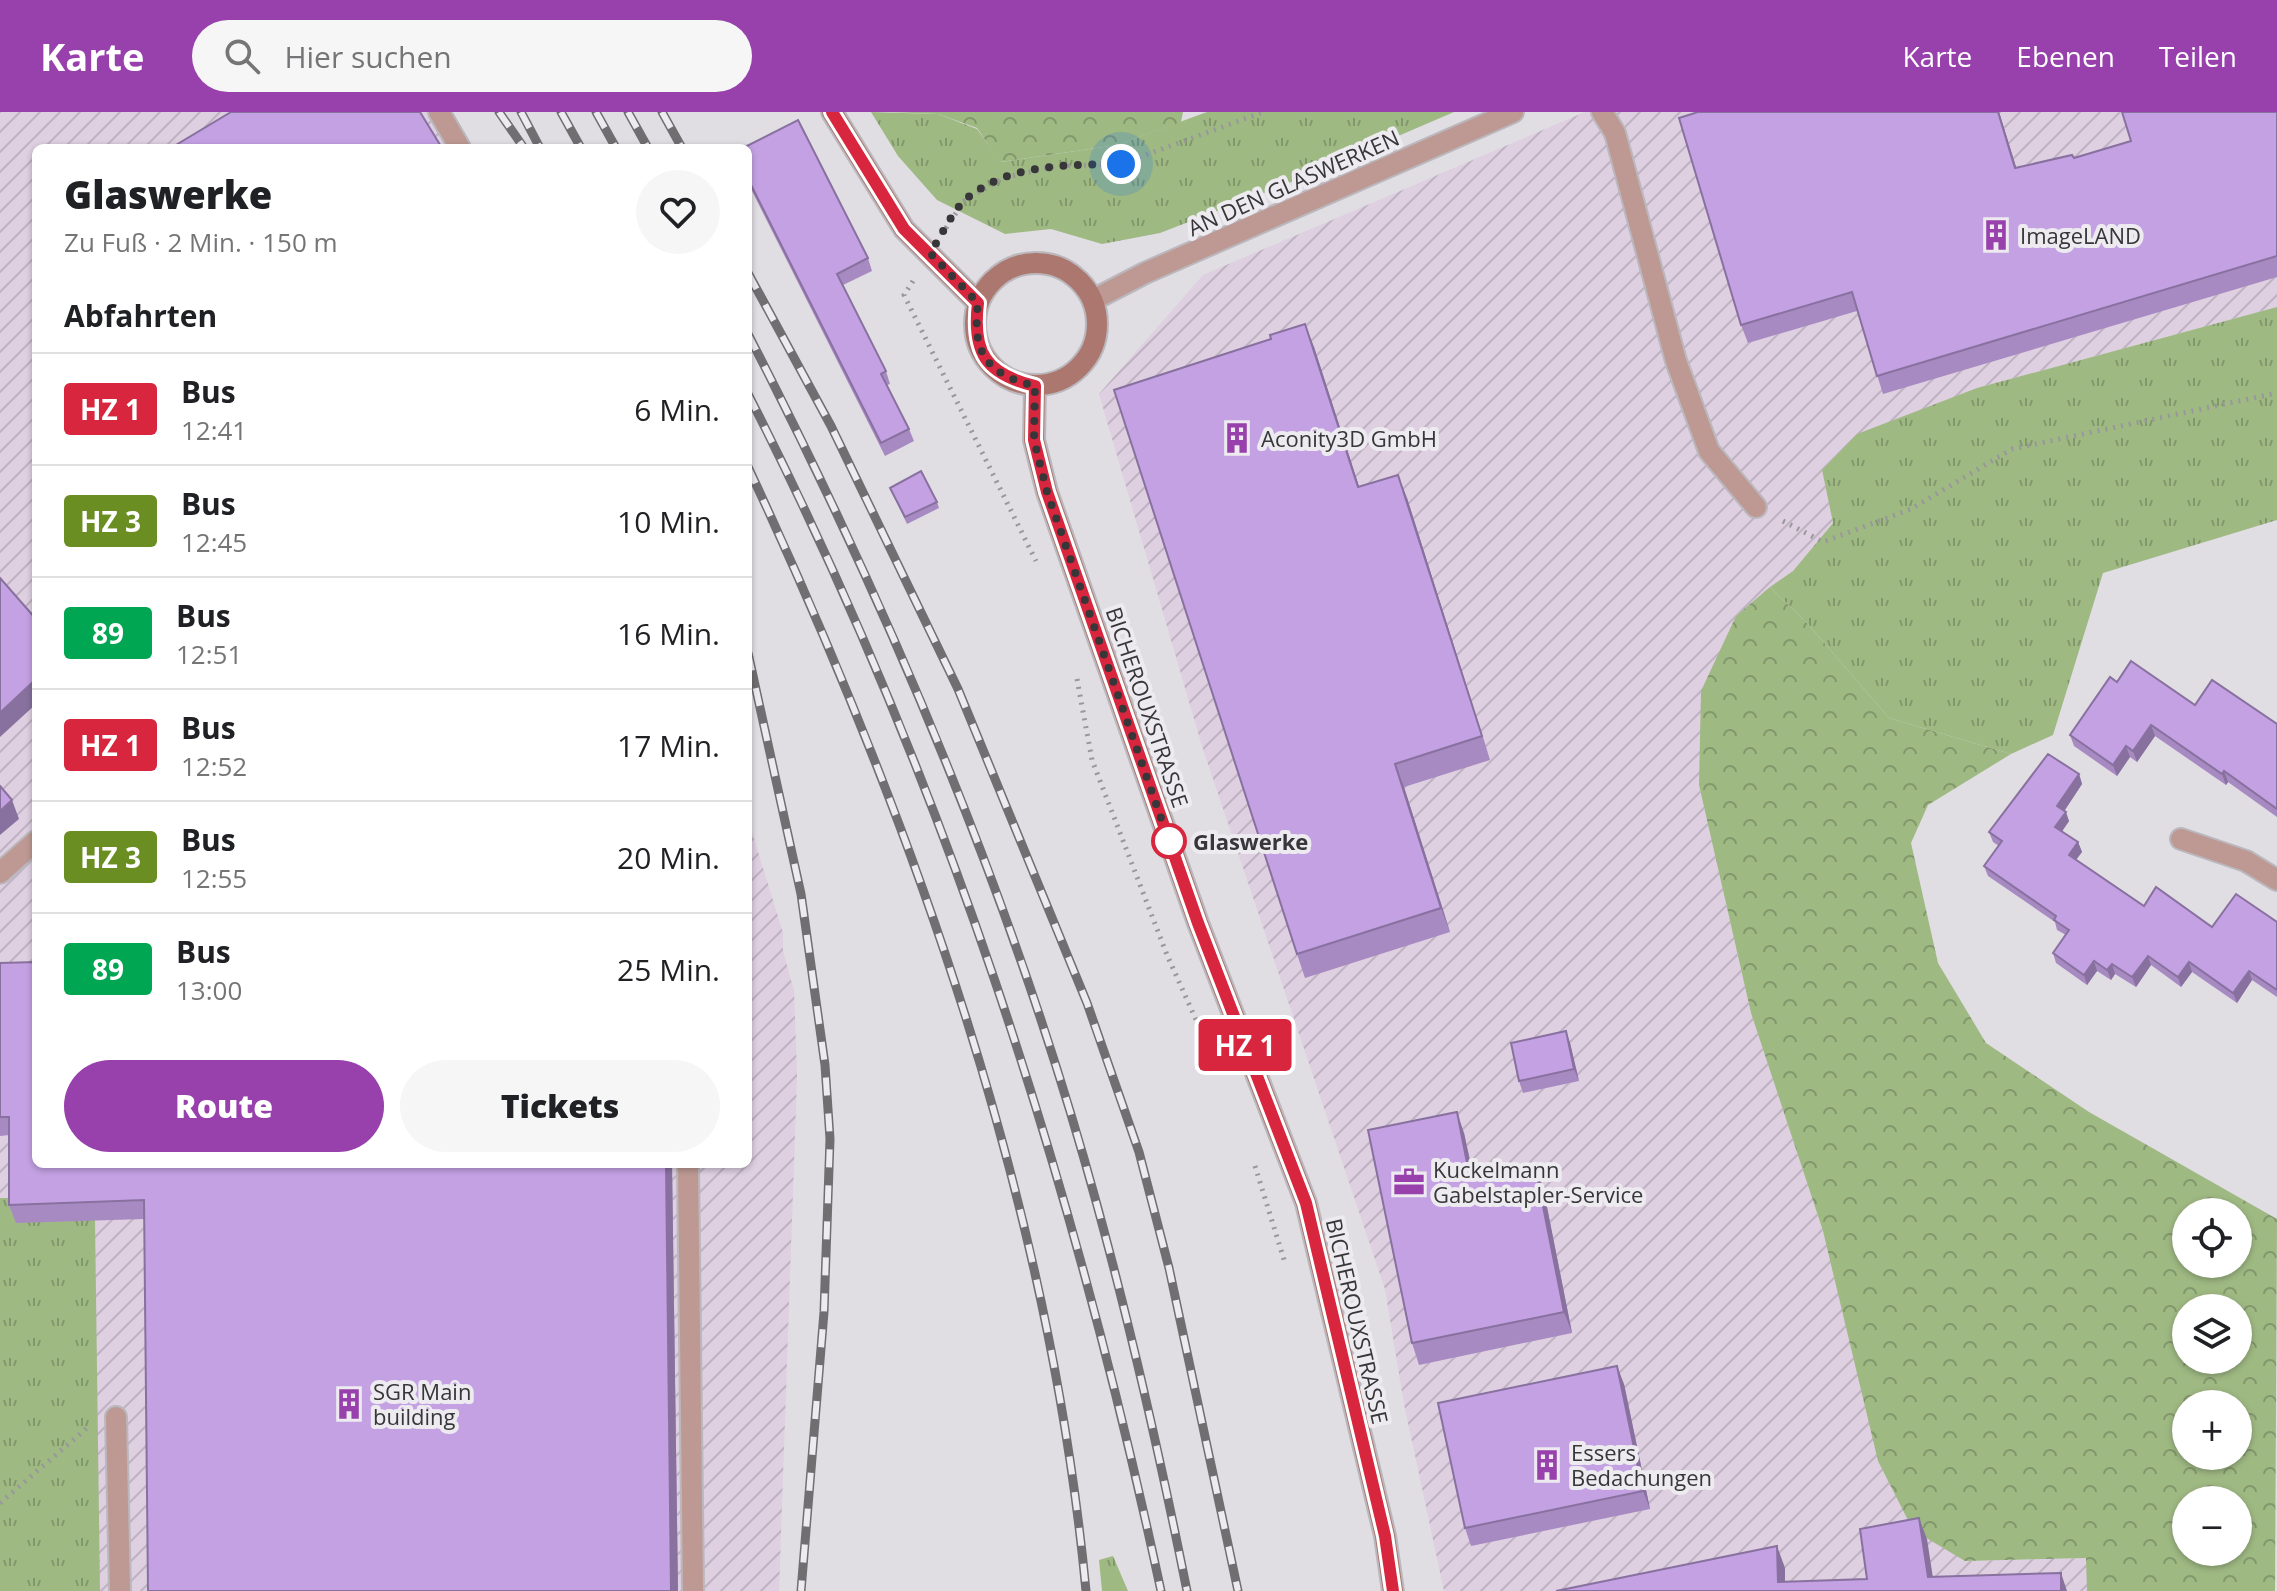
<!DOCTYPE html>
<html lang="de">
<head>
<meta charset="utf-8">
<style>
	body { margin:0; font-family:"Open Sans",sans-serif; background:#f6f6f6; color:#202124; height:100vh; display:flex; flex-direction:column; font-size:30px; white-space:nowrap }
	* { box-sizing:border-box; margin:0 }
	p { font-size:26px; color:#757577 }
	.icon { flex:none; width:44px; height:44px; fill:none; stroke:currentColor; stroke-width:2; stroke-linecap:round; stroke-linejoin:round }
	.map { position:relative; flex:1; overflow:hidden }
	.side { position:absolute; left:32px; top:32px; width:720px; height:1024px; display:flex; flex-direction:column; background:#fff; border-radius:12px; box-shadow:0 2px 6px #0004 }
	.side>* { flex:none }
	.badge { padding:0 16px; border-radius:6px; font-size:28px; line-height:52px }
	.tools { position:absolute; left:2172px; top:1086px; display:grid; gap:16px }
	.tools a { display:grid; place-items:center; width:80px; height:80px; border-radius:50%; background:#fff; box-shadow:0 2px 6px #0004; font-size:40px }
	.you { position:absolute; width:40px; height:40px; margin:-20px; border:6px solid #fff; border-radius:50%; background:#1a73e8; box-shadow:0 0 0 12px #1a73e833 }
	.map>.badge { position:absolute; translate:-50% -50%; box-shadow:0 0 0 4px #fff }
	h2 { padding:0 32px; font-size:30px; line-height:72px }
	.round { display:grid; place-items:center; flex:none; width:84px; height:84px; border-radius:42px; background:#f6f6f6 }
	.summary { display:flex; align-items:center; justify-content:space-between; height:136px; padding:0 32px }
	h1 { font-size:38px; font-weight:800; line-height:60px }
	.primary-button { display:flex; gap:16px; margin-top:auto; padding:16px 32px }
	.primary-button a { flex:1; height:92px; border-radius:48px; background:#9840ac; color:#fff; font-size:32px; font-weight:800; line-height:92px; text-align:center }
	.primary-button a+a { background:#f6f6f6; color:#202124 }
	ul { padding:0; list-style:none }
	li { display:flex; align-items:center; gap:24px; height:112px; padding:0 32px; border-top:2px solid #e0e0e0 }
	li div { flex:1 }
	li b { display:block; font-size:30px }
	li em { font-style:normal }
	li .badge { min-width:88px; font-weight:700; text-align:center }
	header { display:flex; align-items:center; gap:48px; box-sizing:border-box; height:112px; padding:0 40px; background:#9840ac; color:#fff }
	header strong { font-size:38px }
	nav { display:flex; gap:44px; margin-inline-start:auto; font-size:28px }
	.search { width:560px; height:72px; background:#f6f6f6; display:flex; align-items:center; gap:20px; box-sizing:border-box; padding:0 28px; border-radius:44px; color:#757577; font-size:30px }
	.map>svg:first-child { display:block }
	.industrial { fill:url(#industrial-furrows) }
	.grass { fill:url(#grass-tufts) }
	.forest { fill:url(#forest-crowns); fill-rule:evenodd }
	.lines { fill:none; stroke-linecap:round; stroke-linejoin:round }
	.lane-casing { stroke:#bbb8bd; stroke-width:24 }
	.street-casing { stroke:#bbb8bd; stroke-width:24 }
	.secondary-casing { stroke:#bbb8bd; stroke-width:24 }
	.path { stroke:#99979b; stroke-width:5; stroke-dasharray:2 6; stroke-linecap:butt }
	.lane { stroke:#be9994; stroke-width:20 }
	.street { stroke:#be9994; stroke-width:20 }
	.secondary { stroke:#ab776f; stroke-width:20 }
	.rail-casing { stroke:#706e71; stroke-width:9 }
	.rail { stroke:#edebf0; stroke-width:6; stroke-dasharray:18; stroke-linecap:butt }
	.wall { fill:#a88ac3 }
	.shaded-wall { fill:#88719f }
	.building { fill:#c3a1e3; stroke:#88719f; stroke-width:2 }
	.line-casing { stroke:#fff; stroke-width:18 }
	.line { stroke:#d7263d; stroke-width:12 }
	.walk { stroke:#373638; stroke-width:8; stroke-dasharray:0 14.4 }
	.stop-dot { fill:#fff; stroke:#d7263d; stroke-width:4 }
	.labels { text-anchor:middle; dominant-baseline:central; stroke-width:8; stroke-linejoin:round; paint-order:stroke }
	.street-label { font-size:22px; fill:#373638; stroke:#edebf0 }
	.poi-label { font-size:22px; fill:#373638; stroke:#edebf0; text-anchor:start }
	.stop-label { font-size:22px; font-weight:bold; fill:#373638; stroke:#edebf0; text-anchor:start }
</style>
</head>
<body>
<header>
<strong>Karte</strong>
<div class="search"><svg class="icon" aria-label="search" viewBox="0 0 24 24"><circle cx="10" cy="10" r="6"/><path d="M15 15l6 6"/></svg>Hier suchen</div>
<nav><a>Karte</a><a>Ebenen</a><a>Teilen</a></nav>
</header>
<div class="map">
<svg width="2277" height="1479" viewBox="0 0 2277 1479">
	<defs>
		<pattern id="industrial-furrows" width="10" height="10" patternUnits="userSpaceOnUse" patternTransform="scale(2)"><rect width="10" height="10" fill="#decfe1"/><path d="M-1 1l2-2M0 10L10 0M9 11l2-2" fill="none" stroke="#bfb2c2"/></pattern>
		<pattern id="grass-tufts" width="24" height="20" patternUnits="userSpaceOnUse" patternTransform="scale(2)"><rect width="24" height="20" fill="#9fb983"/><path d="M3 7l-1-3M5 7V3M7 7l1-3M15 17l-1-3M17 17v-4M19 17l1-3" fill="none" stroke="#82976c"/></pattern>
		<pattern id="forest-crowns" width="20" height="18" patternUnits="userSpaceOnUse" patternTransform="scale(2)"><rect width="20" height="18" fill="#9fb983"/><path d="M2 6a3 3 0 1 1 6 0M12 15a3 3 0 1 1 6 0" fill="none" stroke="#82976c"/></pattern>
	</defs>
	<rect width="100%" height="100%" fill="#e0dde3"/>
	<g class="industrial">
		<polygon points="0,0 435,0 454,36 36,36 36,1052 748,1052 748,707 783,821 783,839 794,879 797,964 779,1479 0,1479"/>
		<polygon points="1585,0 2277,0 2277,195 1977,276 1822,358 1833,411 1793,459 1736,504 1699,673 1751,901 1823,1119 1965,1449 2087,1446 2087,1479 1444,1479 1404,1292 1385,1177 1202,634 1099,282 1203,163"/>
	</g>
	<g class="grass">
		<polygon points="871,0 938,2 977,17 1001,50 1117,33 1207,0 1454,0 1282,74 1160,121 1102,132 1051,117 1005,122 937,88 898,44"/>
		<polygon points="2277,195 2277,408 2103,461 2053,623 2011,642 1889,606 1808,512 1770,475 1793,459 1833,411 1822,358 1857,322 1977,276"/>
		<polygon points="0,1086 16,1086 95,1108 100,1479 0,1479"/>
		<polygon points="1113,1444 1128,1479 1102,1479 1099,1448"/>
	</g>
	<g class="forest">
		<polygon points="889,0 1183,0 1181,10 1117,33 1000,50 977,16 938,2"/>
		<path d="M 1770,475 L 1808,512 L 1889,606 L 2011,642 L 1928,693 L 1911,731 L 1938,851 L 1986,931 L 2089,1000 L 2277,1107 L 2275,1479 L 2087,1479 L 2086,1446 L 1965,1449 L 1913,1418 L 1878,1349 L 1823,1119 L 1751,901 L 1699,673 L 1701,579 L 1736,504 ZM 2186,1100 L 2238,1100 L 2238,1152 L 2186,1152 ZM 2186,1196 L 2238,1196 L 2238,1248 L 2186,1248 ZM 2186,1292 L 2238,1292 L 2238,1344 L 2186,1344 ZM 2186,1388 L 2238,1388 L 2238,1440 L 2186,1440 Z"/>
	</g>
	<g class="lines">
		<defs>
			<g id="lane">
				<polyline points="439,0 460,36"/>
				<polyline points="0,761 36,729"/>
				<polyline points="688,1052 693,1479"/>
				<polyline points="116,1305 120,1479"/>
			</g>
			<g id="street">
				<polyline points="1602,0 1615,21 1676,249 1709,339 1756,395"/>
				<polyline points="1093,188 1145,161 1513,0"/>
				<polyline points="2181,727 2246,749 2277,768"/>
			</g>
			<g id="secondary">
				<polyline points="832,0 904,117 978,191"/>
				<circle cx="1036" cy="212" r="61"/>
				<polyline points="1035,274 1034,328 1047,380 1198,811 1306,1091 1385,1424 1393,1479"/>
			</g>
		</defs>
		<use href="#lane" class="lane-casing"/>
		<use href="#street" class="street-casing"/>
		<use href="#secondary" class="secondary-casing"/>
		<g class="path">
			<polyline points="946,116 964,89 1003,66 1056,54 1121,52 1263,0"/>
			<polyline points="913,169 904,183 1036,449"/>
			<polyline points="1783,409 1823,430 1911,397 2012,337 2277,281"/>
			<polyline points="1077,567 1092,648 1167,843 1214,948"/>
			<polyline points="1255,1054 1285,1151"/>
			<polyline points="0,1391 87,1316"/>
		</g>
		<use href="#lane" class="lane"/>
		<use href="#street" class="street"/>
		<use href="#secondary" class="secondary"/>
		<defs>
			<g id="rail">
				<polyline points="499,0 524,36"/>
				<polyline points="521,0 540,36"/>
				<polyline points="561,0 581,36"/>
				<polyline points="596,0 616,36"/>
				<polyline points="628,0 648,36"/>
				<polyline points="662,0 682,36"/>
				<polyline points="748,161 831,314 958,577 1087,891 1139,1040 1169,1156 1238,1479"/>
				<path d="M 748,222 C 891,500 1015,792 1097,1093 C 1132,1221 1161,1349 1187,1479"/>
				<path d="M 748,282 C 944,667 1071,1058 1161,1479"/>
				<path d="M 748,355 C 913,709 1049,1087 1086,1479"/>
				<polyline points="748,541 801,782 825,953 830,1027 824,1200 801,1479"/>
			</g>
		</defs>
		<use href="#rail" class="rail-casing"/>
		<use href="#rail" class="rail"/>
	</g>
	<g class="wall">
		<polygon points="1698,0 1999,0 2016,56 2074,46 2277,0 2277,165 1883,282 1857,199 1748,231 1741,213"/>
		<polygon points="748,36 868,146 872,159 843,173 886,259 890,272 887,273 909,317 914,329 885,344 748,71"/>
		<polygon points="1314,235 1359,375 1407,386 1490,648 1404,675 1450,820 1305,866 1297,842"/>
		<polygon points="890,376 937,390 939,396 907,412"/>
		<polygon points="2117,570 2195,593 2277,612 2277,705 2228,670 2226,673 2155,624 2137,650 2130,645 2117,664 2074,634 2070,623"/>
		<polygon points="2079,662 2082,672 2064,699 2069,709 2062,719 2078,730 2082,740 2076,747 2144,794 2212,815 2277,810 2277,885 2252,868 2237,891 2192,860 2181,875 2151,853 2136,875 2115,862 2111,868 2097,859 2087,873 2056,851 2053,841 2066,823 2057,818 2055,810 1988,764 1984,754 1999,734 1993,730 1989,720"/>
		<polygon points="0,851 36,1052 672,1052 678,1479 148,1479 144,1107 16,1111 9,1093 9,1023 0,1024"/>
		<polygon points="1570,931 1579,969 1523,981 1519,969"/>
		<polygon points="1464,1021 1474,1066 1543,1075 1572,1221 1419,1253 1412,1231"/>
		<polygon points="1624,1272 1650,1397 1471,1434 1465,1416"/>
	</g>
	<g class="shaded-wall">
		<polygon points="1998,0 1999,0 2022,74 2015,56"/>
		<polygon points="1305,212 1314,235 1367,399 1358,375"/>
		<polygon points="1398,363 1407,386 1490,648 1482,624"/>
		<polygon points="36,567 36,592 0,625 0,601"/>
		<polygon points="2151,613 2155,624 2137,650 2133,639"/>
		<polygon points="2126,634 2130,645 2117,664 2113,653"/>
		<polygon points="1395,652 1404,675 1450,820 1441,796"/>
		<polygon points="2224,659 2228,670 2226,673 2222,662"/>
		<polygon points="2079,662 2082,672 2061,704 2057,694"/>
		<polygon points="12,688 19,707 0,723 0,699"/>
		<polygon points="2066,700 2069,709 2059,724 2055,715"/>
		<polygon points="2078,730 2082,740 2073,752 2069,743"/>
		<polygon points="2148,844 2151,853 2136,875 2132,865"/>
		<polygon points="2094,849 2097,859 2087,873 2084,863"/>
		<polygon points="2189,850 2192,860 2181,875 2178,865"/>
		<polygon points="2112,852 2115,862 2111,868 2107,858"/>
		<polygon points="2249,859 2252,868 2237,891 2233,881"/>
		<polygon points="1566,919 1570,931 1579,969 1574,957"/>
		<polygon points="1457,1000 1464,1021 1478,1088 1470,1066"/>
		<polygon points="666,1052 672,1052 678,1479 671,1479"/>
		<polygon points="1535,1054 1543,1075 1572,1221 1564,1200"/>
		<polygon points="1617,1254 1624,1272 1650,1397 1643,1379"/>
		<polygon points="1919,1406 1927,1427 1935,1479 1928,1465"/>
		<polygon points="1777,1434 1785,1456 1785,1479 1778,1470"/>
		<polygon points="2061,1461 2067,1479 2061,1479"/>
	</g>
	<g class="building">
		<polygon points="231,0 420,0 442,36 171,36"/>
		<polygon points="1698,0 1998,0 2015,56 2072,43 2074,46 2131,29 2122,0 2277,0 2277,144 1877,264 1852,180 1741,213 1679,6"/>
		<polygon points="798,8 868,146 837,162 886,259 881,262 909,317 881,331 748,67 748,36 743,36"/>
		<polygon points="1305,212 1358,375 1398,363 1482,624 1395,652 1441,796 1297,842 1114,278 1271,227 1270,223"/>
		<polygon points="921,359 937,390 905,405 890,376"/>
		<polygon points="0,466 36,507 36,567 0,601"/>
		<polygon points="2131,549 2195,593 2212,568 2277,612 2277,697 2224,659 2222,662 2151,613 2133,639 2126,634 2113,653 2070,623 2110,565 2117,570"/>
		<polygon points="2048,642 2079,662 2057,694 2066,700 2055,715 2078,730 2069,743 2144,794 2156,775 2212,815 2236,782 2277,810 2277,878 2249,859 2233,881 2189,850 2178,865 2148,844 2132,865 2112,852 2107,858 2094,849 2084,863 2053,841 2069,818 2054,808 2056,804 1984,754 2002,729 1989,720"/>
		<polygon points="0,674 12,688 0,699"/>
		<polygon points="36,850 36,1052 666,1052 671,1479 148,1479 144,1088 9,1093 9,1005 0,1005 0,851"/>
		<polygon points="1566,919 1574,957 1519,969 1511,931"/>
		<polygon points="1457,1000 1470,1066 1535,1054 1564,1200 1412,1231 1368,1018"/>
		<polygon points="1617,1254 1643,1379 1465,1416 1438,1291"/>
		<polygon points="1919,1406 1928,1465 2061,1461 2061,1479 1556,1479 1777,1434 1778,1470 1867,1467 1860,1417"/>
	</g>
	<g class="lines">
		<defs>
			<path id="line" d="M 832,0 L 904,117 L 978,191 C 972,241 986,262 1035,274 L 1034,328 L 1047,380 L 1198,811 L 1306,1091 L 1385,1424 L 1393,1479"/>
		</defs>
		<use href="#line" class="line-casing"/>
		<use href="#line" class="line"/>
		<path class="walk" d="M 1121,52 C 1070,53 1007,51 965,88 C 951,101 941,125 930,141 L 978,191 C 972,241 986,262 1035,274 L 1034,328 L 1047,380 L 1169,729"/>
	</g>
	<defs>
		<symbol id="building-bare" viewBox="-9 -9 18 18"><path d="M-4-6H4V6H1V3H-1V6H-4ZM-2.5-4.3h1.7v1.8h-1.7ZM.8-4.3h1.7v1.8H.8ZM-2.5-1h1.7V.8h-1.7ZM.8-1h1.7V.8H.8Z" fill="#9840ac" stroke="#edebf0" stroke-width="2.5" paint-order="stroke"/></symbol>
		<symbol id="office-bare" viewBox="-9 -9 18 18"><path d="M-6-3h4V-5.5h4V-3h4V5H-6ZM-1-4.5V-3h2v-1.5ZM-6 0V1H6V0Z" fill="#9840ac" stroke="#edebf0" stroke-width="2.5" paint-order="stroke"/></symbol>
	</defs>
	<g fill-rule="evenodd">
		<use href="#building-bare" x="1974" y="101" width="44" height="44"/>
		<use href="#building-bare" x="1215" y="304" width="44" height="44"/>
		<use href="#office-bare" x="1387" y="1048" width="44" height="44"/>
		<use href="#building-bare" x="327" y="1270" width="44" height="44"/>
		<use href="#building-bare" x="1525" y="1331" width="44" height="44"/>
	</g>
	<circle class="stop-dot" cx="1169" cy="729" r="16"/>
	<g class="labels">
		<g class="street-label">
			<text transform="translate(1293 70) rotate(-24)">AN DEN GLASWERKEN</text>
			<text transform="translate(1148 595) rotate(71)">BICHEROUXSTRASSE</text>
			<text transform="translate(1358 1209) rotate(77)">BICHEROUXSTRASSE</text>
		</g>
		<g class="poi-label">
			<text x="2020" y="123">ImageLAND</text>
			<text x="1261" y="326">Aconity3D GmbH</text>
			<text x="1433" y="1057">Kuckelmann<tspan x="1433" dy="25">Gabelstapler-Service</tspan></text>
			<text x="373" y="1279">SGR Main<tspan x="373" dy="25">building</tspan></text>
			<text x="1571" y="1340">Essers<tspan x="1571" dy="25">Bedachungen</tspan></text>
		</g>
		<g class="stop-label">
			<text x="1193" y="729">Glaswerke</text>
		</g>
	</g>
</svg>
<div class="tools">
<a><svg class="icon" aria-label="locate" viewBox="0 0 24 24"><circle cx="12" cy="12" r="6"/><path d="M12 2v4M12 18v4M2 12h4M18 12h4"/></svg></a>
<a><svg class="icon" aria-label="layers" viewBox="0 0 24 24"><path d="M12 4l9 5-9 5-9-5zM3 14l9 5 9-5"/></svg></a>
<a>+</a>
<a>−</a>
</div>
<div class="you" style="left:1121px;top:52px"></div>
<b class="badge" style="left:1245px;top:933px;background:#d7263d;color:#fff">HZ 1</b>
<section class="side">
<div class="summary"><div><h1>Glaswerke</h1><p>Zu Fuß · 2 Min. · 150 m</p></div><a class="round"><svg class="icon" aria-label="heart" viewBox="0 0 24 24"><path d="M12 20l-8-8c-3-5 5-10 8-4 3-6 11-1 8 4z"/></svg></a></div>
<h2>Abfahrten</h2>
<ul>
<li><span class="badge" style="background:#d7263d;color:#fff">HZ 1</span><div><b>Bus</b><p>12:41</p></div><em>6 Min.</em></li>
<li><span class="badge" style="background:#6b8e23;color:#fff">HZ 3</span><div><b>Bus</b><p>12:45</p></div><em>10 Min.</em></li>
<li><span class="badge" style="background:#00a651;color:#fff">89</span><div><b>Bus</b><p>12:51</p></div><em>16 Min.</em></li>
<li><span class="badge" style="background:#d7263d;color:#fff">HZ 1</span><div><b>Bus</b><p>12:52</p></div><em>17 Min.</em></li>
<li><span class="badge" style="background:#6b8e23;color:#fff">HZ 3</span><div><b>Bus</b><p>12:55</p></div><em>20 Min.</em></li>
<li><span class="badge" style="background:#00a651;color:#fff">89</span><div><b>Bus</b><p>13:00</p></div><em>25 Min.</em></li>
</ul>
<div class="primary-button"><a>Route</a><a>Tickets</a></div>
</section>
</div>
</body>
</html>
